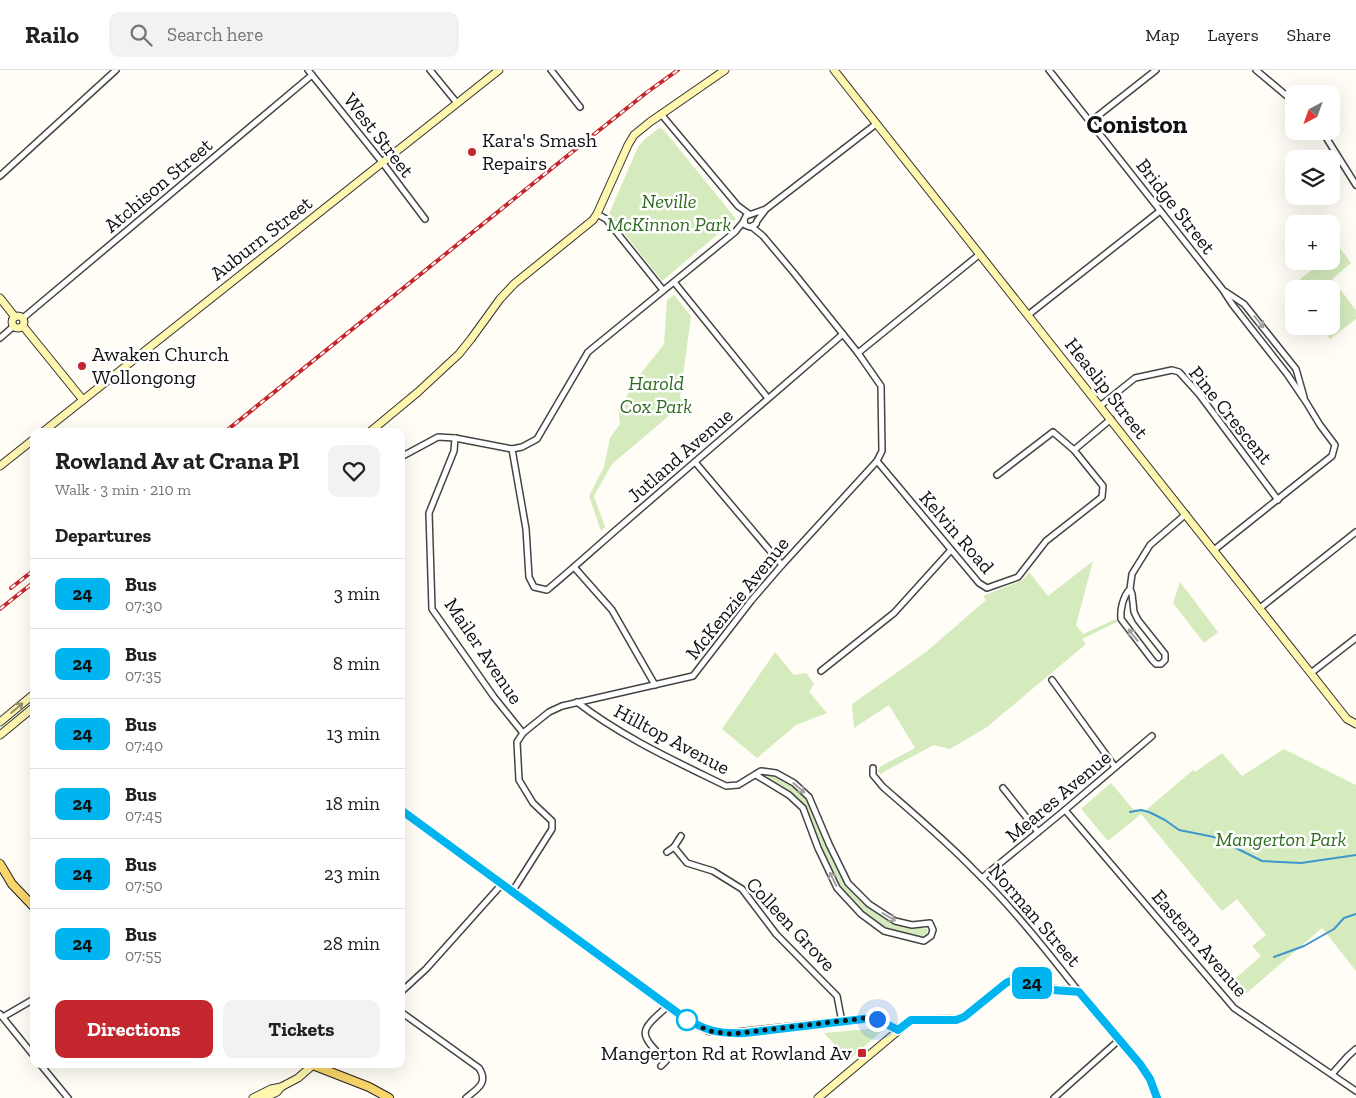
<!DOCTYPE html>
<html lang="en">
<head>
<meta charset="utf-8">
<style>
	body { margin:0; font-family:"Zilla Slab",serif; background:#f2f2f2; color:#202124; height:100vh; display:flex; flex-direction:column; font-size:19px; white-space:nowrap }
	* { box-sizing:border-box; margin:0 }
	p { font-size:16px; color:#757577 }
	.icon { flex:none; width:28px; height:28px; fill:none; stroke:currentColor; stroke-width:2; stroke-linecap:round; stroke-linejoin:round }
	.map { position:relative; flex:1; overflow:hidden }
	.drawer { position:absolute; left:30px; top:358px; width:375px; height:640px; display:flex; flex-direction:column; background:#fff; border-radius:10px; box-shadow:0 5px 20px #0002 }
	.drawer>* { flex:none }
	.badge { padding:0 10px; border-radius:8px; font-size:18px; line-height:32px }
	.needle { width:32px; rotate:221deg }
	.controls { position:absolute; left:1285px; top:15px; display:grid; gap:10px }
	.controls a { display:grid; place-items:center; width:55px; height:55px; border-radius:10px; background:#fff; box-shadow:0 5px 20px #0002; font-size:25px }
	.you { position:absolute; width:25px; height:25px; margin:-12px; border:4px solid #fff; border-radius:50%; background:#1a73e8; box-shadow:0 0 0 8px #1a73e833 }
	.map>.badge { position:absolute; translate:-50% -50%; box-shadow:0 0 0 2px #fff }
	h2 { padding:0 25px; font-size:19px; line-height:45px }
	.round { display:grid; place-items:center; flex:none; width:52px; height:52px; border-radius:10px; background:#f2f2f2 }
	.head { display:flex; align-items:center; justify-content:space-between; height:85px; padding:0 25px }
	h1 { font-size:24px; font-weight:700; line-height:38px }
	.button { display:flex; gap:10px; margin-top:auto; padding:10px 25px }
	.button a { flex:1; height:58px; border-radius:10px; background:#c4262e; color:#fff; font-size:20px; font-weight:700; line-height:58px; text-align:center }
	.button a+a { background:#f2f2f2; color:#202124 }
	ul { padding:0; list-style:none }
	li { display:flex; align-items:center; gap:15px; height:70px; padding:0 25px; border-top:1px solid #e0e0e0 }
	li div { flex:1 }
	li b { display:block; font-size:19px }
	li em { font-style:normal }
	li .badge { min-width:55px; font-weight:700; text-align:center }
	header { display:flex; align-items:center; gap:30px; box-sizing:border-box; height:70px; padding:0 25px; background:#fff; border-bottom:1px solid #e0e0e0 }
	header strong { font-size:24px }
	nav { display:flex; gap:28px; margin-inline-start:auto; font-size:18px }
	.search { width:350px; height:45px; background:#f2f2f2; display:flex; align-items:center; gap:12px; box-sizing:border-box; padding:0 18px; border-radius:10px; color:#757577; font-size:19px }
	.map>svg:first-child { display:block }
	.green { fill:#d5ebbd }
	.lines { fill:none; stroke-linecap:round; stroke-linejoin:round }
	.stream { stroke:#3f96cf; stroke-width:2 }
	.street-casing { stroke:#444; stroke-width:8 }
	.secondary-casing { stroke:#333; stroke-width:9 }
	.primary-casing { stroke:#222; stroke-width:10 }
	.street { stroke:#fff; stroke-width:5 }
	.secondary { stroke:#fff6b0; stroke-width:7 }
	.primary { stroke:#f9d66b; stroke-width:8 }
	.rail-casing { stroke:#c4262e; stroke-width:4 }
	.rail { stroke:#fff; stroke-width:2; stroke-dasharray:5.5; stroke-linecap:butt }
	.oneway { stroke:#a0a0a0 }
	.oneway2 { stroke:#948f68 }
	.line-casing { stroke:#fff; stroke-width:11 }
	.line { stroke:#00b5ef; stroke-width:8 }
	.walk { stroke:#111; stroke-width:5; stroke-dasharray:0 9 }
	.poi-dot { fill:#c4262e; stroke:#fff; stroke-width:2 }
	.stop-dot { fill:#fff; stroke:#00b5ef; stroke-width:2.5 }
	.labels { text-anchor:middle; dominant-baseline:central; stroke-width:5; stroke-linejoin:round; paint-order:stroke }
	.street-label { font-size:20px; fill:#111; stroke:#fff }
	.poi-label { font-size:20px; fill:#111; stroke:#fff; text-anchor:start }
	.park-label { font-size:20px; font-style:italic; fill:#2f6b1f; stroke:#fff }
	.district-label { font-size:25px; font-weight:bold; fill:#111; stroke:#fff }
</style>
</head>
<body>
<header>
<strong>Railo</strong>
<div class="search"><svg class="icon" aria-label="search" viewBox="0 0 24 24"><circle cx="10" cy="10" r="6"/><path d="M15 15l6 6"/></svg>Search here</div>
<nav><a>Map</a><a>Layers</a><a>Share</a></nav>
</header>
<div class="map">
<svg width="1356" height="1028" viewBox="0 0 1356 1028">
	<rect width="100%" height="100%" fill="#fffdf5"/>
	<g class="green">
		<polygon points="659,58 663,59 736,149 662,211 609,144 638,77 644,70"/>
		<polygon points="1340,178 1351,193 1332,209 1356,240 1356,249 1330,269 1320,256 1331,256 1331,219 1294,219 1294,224 1289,218 1323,191 1331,191 1331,185"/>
		<polygon points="674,225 691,246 680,328 684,333 612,394 594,426 605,457 601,461 589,426 604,397 610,368 620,354 618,336 625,329 639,306 664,274 667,230"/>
		<polygon points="1093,491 1076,555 1083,564 1116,549 1117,552 1082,569 1086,574 987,657 950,679 934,675 885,701 881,704 877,701 881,696 915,678 889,635 854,658 852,634 926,582 986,530 983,526 1023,510 1029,502 1048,526"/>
		<polygon points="1180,512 1218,562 1204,573 1173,533"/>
		<polygon points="775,582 794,605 806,603 814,614 809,622 827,643 796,655 757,688 722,659"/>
		<polygon points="1284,679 1356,715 1356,901 1322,858 1241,928 1229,914 1261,886 1252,876 1266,865 1237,829 1222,841 1141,744 1108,771 1082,740 1082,738 1111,713 1133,739 1146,740 1193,700 1195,702 1222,683 1242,706"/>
		<path d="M 770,705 C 784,709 797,716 805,728 C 818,746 827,774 836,794 C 840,802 843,811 848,818 C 857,830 883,850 897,855 C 907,859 918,856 928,859 L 927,864 L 922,867 L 909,865 L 889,859 L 873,850 L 853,832 L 838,815 L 825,787 L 806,737 L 793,725 L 766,708 Z"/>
		<polygon points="880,958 882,961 849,990 824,963"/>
	</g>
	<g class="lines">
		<g class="stream">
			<polyline points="1130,742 1141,740 1149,742 1165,750 1179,760 1214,767 1262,791 1301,793 1356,785"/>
			<polyline points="1274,887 1304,876 1334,859 1344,848 1356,844"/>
		</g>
		<defs>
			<g id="street">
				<polyline points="308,0 382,92 425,149"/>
				<polyline points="430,0 457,33"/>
				<polyline points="551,0 580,37"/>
				<polyline points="1049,0 1223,220 1232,234 1287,304 1306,332 1320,355 1335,375 1332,386 1214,480"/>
				<polyline points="1256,0 1294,32"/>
				<polyline points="661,44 738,136 749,144"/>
				<polyline points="1090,52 1156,0"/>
				<polyline points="1322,61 1356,115"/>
				<polyline points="0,106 116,0"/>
				<polyline points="766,139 746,146 744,150 745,155 750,157 756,154 757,151 766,139 876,54"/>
				<polyline points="597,144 606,149 663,220"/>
				<polyline points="674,212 767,327"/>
				<polyline points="1226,222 1244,234 1296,299 1304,327"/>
				<polyline points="1028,245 1160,141"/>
				<polyline points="23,248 312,5"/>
				<polyline points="0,268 14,256"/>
				<polyline points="858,283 980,184"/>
				<polyline points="1100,336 1135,308 1172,300 1179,302 1199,324 1278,430"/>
				<polyline points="455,368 454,381 429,443 432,539 494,627 523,663"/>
				<path d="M 512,379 L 526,459 L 529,507 L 534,517 L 547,520 C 570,501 593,480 616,460 C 692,395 767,329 843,264"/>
				<polyline points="401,387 438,367 455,368 512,379 522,377 537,369 588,282 735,162 744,151"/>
				<polyline points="877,391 979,513 987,518 1018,507 1046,471 1102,427 1103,416 1074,380 1111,349"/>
				<polyline points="695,392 782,495"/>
				<polyline points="997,405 1053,362 1074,380"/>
				<polyline points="574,497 612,540 655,615"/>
				<path d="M 1130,519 C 1123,526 1120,540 1121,549 L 1153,591 L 1156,594 L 1161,594 L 1165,590 L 1165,584 L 1138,550 L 1134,542 L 1132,524 L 1130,519 L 1132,504 L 1150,475 L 1186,444"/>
				<polyline points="1260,538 1356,462"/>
				<polyline points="821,601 894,543 951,480"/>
				<polyline points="1311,603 1356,568"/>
				<polyline points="1052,610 1115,697"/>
				<path d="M 577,632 C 622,667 675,691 726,716 L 738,715 L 761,701 L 776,703 L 794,713 L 809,727 L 829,774 L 848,813 L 869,834 L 895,851 L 912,855 L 930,853 L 933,860 L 931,866 L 924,871 L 884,861 L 861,844 L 837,818 L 818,778 L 803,738 L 789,725 L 756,705"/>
				<path d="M 873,698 L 873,705 L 883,717 C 914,744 946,771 974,800 C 1012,837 1046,880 1079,922"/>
				<polyline points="1003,718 1038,762"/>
				<polyline points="1065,740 1234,938 1356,1021"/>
				<polyline points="681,766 674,777 687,793 713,801 742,819 776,864 837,926 842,952"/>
				<polyline points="667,782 674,777"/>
				<polyline points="982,808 1065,740 1152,666"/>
				<polyline points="512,822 552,759 552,751 533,733 519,710 517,672 523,663 549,642 562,636 693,606 751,531 782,495 877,391 882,381 881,316 858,283 794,203 763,166 752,157"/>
				<polyline points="401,922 426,899 502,814"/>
				<path d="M 401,942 L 479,998 C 489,1013 477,1019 466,1028"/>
				<polyline points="0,944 34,986"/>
				<polyline points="3,947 34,929"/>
				<polyline points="40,994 68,1028"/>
				<path d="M 661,996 L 666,991 C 638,963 638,962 668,936"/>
				<polyline points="1332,1004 1348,986 1356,979"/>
				<polyline points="1054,1028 1119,970"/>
			</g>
			<g id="secondary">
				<polyline points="834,0 1347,649 1356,654"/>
				<polyline points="0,228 15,247"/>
				<circle cx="18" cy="252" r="6"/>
				<polyline points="23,256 83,330"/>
				<polyline points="44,361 499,0"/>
				<polyline points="371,361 418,322 459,284 471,269 500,229 514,214 593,150 597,144 628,75 634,65 650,52 725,0"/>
				<polyline points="0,396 34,369"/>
				<polyline points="0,652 34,624"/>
				<polyline points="0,665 34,637"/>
				<polyline points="401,740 681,946 692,953 709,961 732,963 872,948 877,949 899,960"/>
				<polyline points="253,1028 271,1019 281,1017 298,1008 313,995"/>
				<polyline points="264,1028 277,1022 281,1017"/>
				<polyline points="818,1028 911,950 960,949 968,944 1002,916 1011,910 1016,909 1053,919 1079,922 1140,994 1150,1009 1157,1028"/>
			</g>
			<g id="primary">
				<polyline points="0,794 12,814 34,837"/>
				<polyline points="310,994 369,1017 389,1028"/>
			</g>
		</defs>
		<use href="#street" class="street-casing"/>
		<use href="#secondary" class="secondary-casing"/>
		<use href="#primary" class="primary-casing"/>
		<use href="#street" class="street"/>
		<use href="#secondary" class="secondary"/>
		<use href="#primary" class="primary"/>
		<defs>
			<g id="rail">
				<polyline points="226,361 592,66 646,23 678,0"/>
				<polyline points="11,518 34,500"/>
				<polyline points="0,539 34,512"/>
			</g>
		</defs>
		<use href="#rail" class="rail-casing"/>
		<use href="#rail" class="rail"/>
	</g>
	<defs><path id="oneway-shaft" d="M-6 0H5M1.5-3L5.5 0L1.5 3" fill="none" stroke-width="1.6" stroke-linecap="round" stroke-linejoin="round" transform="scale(1.25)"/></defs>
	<g class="oneway">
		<use href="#oneway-shaft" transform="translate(1259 252) rotate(51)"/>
		<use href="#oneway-shaft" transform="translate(1133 565) rotate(-128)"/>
		<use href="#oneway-shaft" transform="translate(799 718) rotate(41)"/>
		<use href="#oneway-shaft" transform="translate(833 809) rotate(-116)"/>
		<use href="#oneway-shaft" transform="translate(889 847) rotate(31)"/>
	</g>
	<use class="oneway2" href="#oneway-shaft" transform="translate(17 638) rotate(-40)"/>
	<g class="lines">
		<defs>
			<path id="line" d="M 401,740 L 682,946 C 705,961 718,964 745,963 L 872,948 L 877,949 L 898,960 L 911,950 L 956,950 L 964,947 L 1006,913 C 1021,905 1039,917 1054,920 C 1062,921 1071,921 1079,922 L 1140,994 L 1150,1009 L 1157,1028"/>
		</defs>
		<use href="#line" class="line-casing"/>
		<use href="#line" class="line"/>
		<polyline class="walk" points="687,950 709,961 732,964 866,948 877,949"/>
	</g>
	<g class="poi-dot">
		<circle cx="472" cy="82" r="5"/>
		<circle cx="82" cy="296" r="5"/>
		<rect x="857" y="978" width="10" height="10" rx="2.5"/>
	</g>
	<circle class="stop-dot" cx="687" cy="950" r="10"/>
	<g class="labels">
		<g class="street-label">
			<text transform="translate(379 65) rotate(52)">West Street</text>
			<text transform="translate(158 115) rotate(-40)">Atchison Street</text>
			<text transform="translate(1176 136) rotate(52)">Bridge Street</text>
			<text transform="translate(261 168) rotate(-38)">Auburn Street</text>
			<text transform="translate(1107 318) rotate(52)">Heaslip Street</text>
			<text transform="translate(1231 345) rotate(51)">Pine Crescent</text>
			<text transform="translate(680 385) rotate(-41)">Jutland Avenue</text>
			<text transform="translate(957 462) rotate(49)">Kelvin Road</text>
			<text transform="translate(737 528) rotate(-51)">McKenzie Avenue</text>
			<text transform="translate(484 581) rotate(56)">Mailer Avenue</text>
			<text transform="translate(672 669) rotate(28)">Hilltop Avenue</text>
			<text transform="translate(1058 726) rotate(-40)">Meares Avenue</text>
			<text transform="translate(1035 845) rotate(49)">Norman Street</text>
			<text transform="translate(791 854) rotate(47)">Colleen Grove</text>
			<text transform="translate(1200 873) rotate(49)">Eastern Avenue</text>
		</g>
		<g class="poi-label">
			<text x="482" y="70">Kara's Smash<tspan x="482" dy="23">Repairs</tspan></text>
			<text x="92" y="284">Awaken Church<tspan x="92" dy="23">Wollongong</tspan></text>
			<text x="852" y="983" text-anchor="end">Mangerton Rd at Rowland Av</text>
		</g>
		<g class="park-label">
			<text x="669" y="131">Neville<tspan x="669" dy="23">McKinnon Park</tspan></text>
			<text x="656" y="313">Harold<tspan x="656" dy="23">Cox Park</tspan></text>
			<text x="1281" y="769">Mangerton Park</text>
		</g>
		<g class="district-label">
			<text x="1137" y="54">Coniston</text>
		</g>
	</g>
</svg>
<div class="controls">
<a><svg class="needle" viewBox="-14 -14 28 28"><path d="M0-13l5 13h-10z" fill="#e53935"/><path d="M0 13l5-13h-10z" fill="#757577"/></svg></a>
<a><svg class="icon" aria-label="layers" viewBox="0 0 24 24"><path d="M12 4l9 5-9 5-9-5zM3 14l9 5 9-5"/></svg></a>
<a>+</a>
<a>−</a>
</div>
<div class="you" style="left:877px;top:949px"></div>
<b class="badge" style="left:1032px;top:913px;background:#00b5ef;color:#111">24</b>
<section class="drawer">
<div class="head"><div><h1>Rowland Av at Crana Pl</h1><p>Walk · 3 min · 210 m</p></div><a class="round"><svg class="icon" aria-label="heart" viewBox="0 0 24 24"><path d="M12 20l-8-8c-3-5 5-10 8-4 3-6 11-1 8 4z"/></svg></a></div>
<h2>Departures</h2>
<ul>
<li><span class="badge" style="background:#00b5ef;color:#111">24</span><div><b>Bus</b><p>07:30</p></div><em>3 min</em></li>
<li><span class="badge" style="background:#00b5ef;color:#111">24</span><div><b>Bus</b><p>07:35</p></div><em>8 min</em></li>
<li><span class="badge" style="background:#00b5ef;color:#111">24</span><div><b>Bus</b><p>07:40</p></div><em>13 min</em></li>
<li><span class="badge" style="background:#00b5ef;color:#111">24</span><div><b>Bus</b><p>07:45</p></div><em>18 min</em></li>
<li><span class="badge" style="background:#00b5ef;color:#111">24</span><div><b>Bus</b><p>07:50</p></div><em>23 min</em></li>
<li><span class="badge" style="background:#00b5ef;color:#111">24</span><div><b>Bus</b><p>07:55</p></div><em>28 min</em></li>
</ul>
<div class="button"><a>Directions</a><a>Tickets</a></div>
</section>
</div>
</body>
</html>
